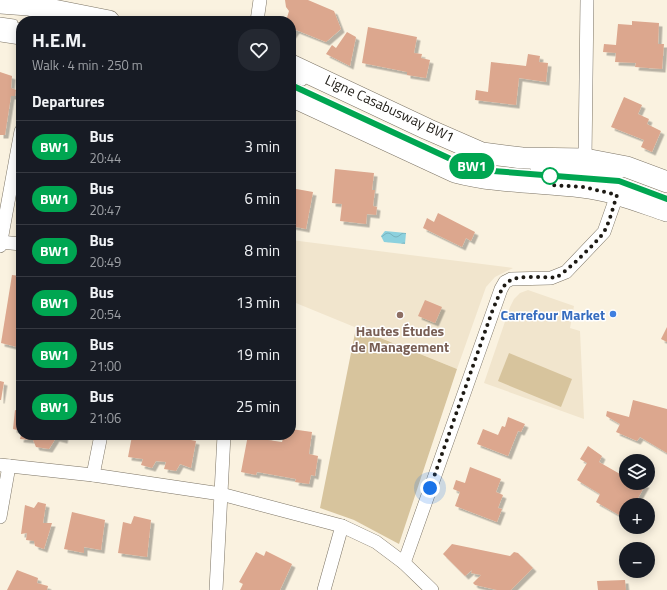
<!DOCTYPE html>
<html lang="en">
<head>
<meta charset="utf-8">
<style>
	body { margin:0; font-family:"Titillium Web",sans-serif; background:#242831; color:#f1f3f6; height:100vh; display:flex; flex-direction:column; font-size:15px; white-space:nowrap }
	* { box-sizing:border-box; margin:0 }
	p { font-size:13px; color:#9ea1a6 }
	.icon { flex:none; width:22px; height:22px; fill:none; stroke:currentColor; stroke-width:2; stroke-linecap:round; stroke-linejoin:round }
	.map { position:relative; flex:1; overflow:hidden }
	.details { position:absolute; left:16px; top:16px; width:280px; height:424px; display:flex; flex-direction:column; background:#171b24; border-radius:16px; box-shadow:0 2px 10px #0003 }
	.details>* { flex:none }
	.badge { padding:0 8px; border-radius:13px; font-size:14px; line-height:26px }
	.controls { position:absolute; left:619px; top:454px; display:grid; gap:8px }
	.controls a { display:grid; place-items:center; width:36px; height:36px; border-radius:50%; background:#171b24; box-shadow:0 2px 10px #0003; font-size:20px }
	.you { position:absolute; width:20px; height:20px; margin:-10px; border:3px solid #fff; border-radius:50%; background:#1a73e8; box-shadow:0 0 0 6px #1a73e833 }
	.map>.badge { position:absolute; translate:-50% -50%; box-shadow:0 0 0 2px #fff }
	h2 { padding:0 16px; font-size:15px; line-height:36px }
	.round { display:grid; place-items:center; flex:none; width:42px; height:42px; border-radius:16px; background:#242831 }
	.overview { display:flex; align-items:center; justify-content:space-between; height:68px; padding:0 16px }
	h1 { font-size:19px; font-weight:700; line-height:30px }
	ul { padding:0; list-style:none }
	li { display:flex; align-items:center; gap:12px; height:52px; padding:0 16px; border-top:1px solid #363941 }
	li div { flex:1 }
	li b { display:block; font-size:15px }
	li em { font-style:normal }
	li .badge { min-width:44px; font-weight:700; text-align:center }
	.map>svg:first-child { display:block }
	.built { fill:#f1e5cd }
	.green { fill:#d7c49d }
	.water { fill:url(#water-waves) }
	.building { fill:#dca78e; filter:url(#shadow) }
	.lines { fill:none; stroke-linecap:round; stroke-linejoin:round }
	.service-casing { stroke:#7c7465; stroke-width:8 }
	.minor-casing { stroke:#7c7465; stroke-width:14 }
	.primary-casing { stroke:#7c7465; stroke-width:22 }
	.service { stroke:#fff; stroke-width:7 }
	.minor { stroke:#fff; stroke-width:13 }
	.primary { stroke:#fff; stroke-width:21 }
	.line-casing { stroke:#fff; stroke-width:9 }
	.line { stroke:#00a651; stroke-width:6 }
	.walk { stroke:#1d1a14; stroke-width:4; stroke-dasharray:0 7.2 }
	.stop-dot { fill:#fff; stroke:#00a651; stroke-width:2 }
	.shop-dot { fill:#3f7fe0; stroke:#fff; stroke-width:1.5 }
	.education-dot { fill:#8d6e63; stroke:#fff; stroke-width:1.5 }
	.labels { text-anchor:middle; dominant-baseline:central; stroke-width:3; stroke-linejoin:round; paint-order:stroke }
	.street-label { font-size:14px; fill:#1d1a14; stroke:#fff }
	.shop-label { font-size:14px; font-weight:bold; fill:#366cbe; stroke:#fff; text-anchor:end }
	.education-label { font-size:14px; font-weight:bold; fill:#785e54; stroke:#fff }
</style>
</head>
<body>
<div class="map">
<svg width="667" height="590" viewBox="0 0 667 590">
	<defs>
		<pattern id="water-waves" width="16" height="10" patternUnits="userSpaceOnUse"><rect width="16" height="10" fill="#8cd1de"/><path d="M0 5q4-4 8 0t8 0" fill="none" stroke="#78b3be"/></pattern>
		<filter id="shadow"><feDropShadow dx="3.5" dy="3.5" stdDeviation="0" flood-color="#0004"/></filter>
	</defs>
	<rect width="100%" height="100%" fill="#faf2e0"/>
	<g class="built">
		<polygon points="291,240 513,268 495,277 486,287 457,369 291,301"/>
		<polygon points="528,290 574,306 570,328 580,331 584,419 484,383 510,307 514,299 520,293"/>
	</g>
	<g class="green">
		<polygon points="356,328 457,369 399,544 354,520 320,508"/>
		<polygon points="509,353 572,379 561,407 498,381"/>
	</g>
	<polygon class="water" points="385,231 406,233 405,244 384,242 381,236"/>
	<g class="building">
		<polygon points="285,0 308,0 334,11 341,29 326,42 296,30 291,37 291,21 286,21 289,11 286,7"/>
		<polygon points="632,21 659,23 658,44 664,44 662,69 635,67 636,63 615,62 616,53 603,52 604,44 616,45 618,24 632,25"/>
		<polygon points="368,27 417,37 414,53 422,54 421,58 430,60 426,78 407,75 407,72 362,63"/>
		<polygon points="347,32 356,37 350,66 326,54 332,45 336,48"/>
		<polygon points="528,54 540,56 539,62 548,63 546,82 519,78 516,105 475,100 476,90 488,92 491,62 526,66"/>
		<polygon points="0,72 12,76 11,88 16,90 15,96 11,96 5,135 0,135"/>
		<polygon points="624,97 642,105 638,114 649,119 647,124 661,131 652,152 641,147 644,140 611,127"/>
		<polygon points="335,169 374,173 372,190 375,190 373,206 377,207 376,215 367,214 366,224 340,221 342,204 332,203"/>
		<polygon points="291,188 313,192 306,229 291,226"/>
		<polygon points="438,213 475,232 471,241 466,238 462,247 423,228 427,218 434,222"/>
		<polygon points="12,275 21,276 21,348 1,343"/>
		<polygon points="425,300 442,307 435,323 418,316"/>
		<polygon points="667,327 667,342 661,339"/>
		<polygon points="0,381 4,382 1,400 0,400"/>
		<polygon points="633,400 667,409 667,453 640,437 637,441 616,432 620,424 606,416 607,411 629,417"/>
		<polygon points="15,410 21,412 21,431 13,429"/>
		<polygon points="508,417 525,424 521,432 518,431 508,456 477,444 483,429 498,435 502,426 505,427"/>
		<polygon points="291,429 312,432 309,454 318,456 315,476 311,475 309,484 295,482 296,479 257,472 256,475 241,472 248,435 269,435 268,440 282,442 284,435 291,435"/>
		<polygon points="21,435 65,435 64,440 56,438 49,449 36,447 33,440 20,439"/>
		<polygon points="186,435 186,439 196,441 191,468 180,464 176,471 164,469 166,462 156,461 152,468 141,465 143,459 128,457 132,436"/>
		<polygon points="588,446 602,456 599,462 620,474 623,470 626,472 626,483 646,484 634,505 626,502 619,515 596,502 600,494 577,480 587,463 580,459"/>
		<polygon points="470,467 501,479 496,492 503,495 498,508 502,509 497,522 455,506 460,492 453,489 456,480 465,483"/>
		<polygon points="38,502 46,504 43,523 52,523 44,549 35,546 34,541 26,540 27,533 21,534 25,505 34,508"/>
		<polygon points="72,512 105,520 101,550 84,547 84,553 64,549"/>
		<polygon points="134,516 151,520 147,557 118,553 123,522 131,524"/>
		<polygon points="452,544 510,556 514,552 518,553 533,568 511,590 497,590 475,585 473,583 481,575 471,573 472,570 465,576 443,554"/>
		<polygon points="266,551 292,564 280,590 240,590 243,584 239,582 256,552 264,556"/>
		<polygon points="17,570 38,578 37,583 48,586 47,590 7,590"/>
		<polygon points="625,580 626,590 598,590 597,581"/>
	</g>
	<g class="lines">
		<defs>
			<g id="service">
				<polyline points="0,21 14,23"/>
				<polyline points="291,77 303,82"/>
				<polyline points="534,168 620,175"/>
				<polyline points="595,179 619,181 667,199"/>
			</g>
			<g id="minor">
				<polyline points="257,21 260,0"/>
				<polyline points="585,159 587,0"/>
				<polyline points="0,242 21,244"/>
				<polyline points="0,246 21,131"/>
				<polyline points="0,465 93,475 221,494 342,526 376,542 404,563 432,590"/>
				<polyline points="93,475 101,435"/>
				<polyline points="0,517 9,466"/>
				<polyline points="404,563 501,289 505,282 511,279 551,278 566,272 604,232 617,195"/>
				<polyline points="216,590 224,435"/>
				<polyline points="324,590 342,526"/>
			</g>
			<g id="primary">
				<polyline points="0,3 28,5 109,21"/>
				<polyline points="0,31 21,34"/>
				<polyline points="291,65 427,129 482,153 522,158 585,159 627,167 667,182"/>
				<path d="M 291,96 L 455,172 C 497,183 539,182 582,187 C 611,190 640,202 667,211"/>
			</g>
		</defs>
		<use href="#service" class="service-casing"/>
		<use href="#minor" class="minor-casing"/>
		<use href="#primary" class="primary-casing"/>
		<use href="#service" class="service"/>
		<use href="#minor" class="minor"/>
		<use href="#primary" class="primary"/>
	</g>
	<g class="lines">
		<defs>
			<polyline id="line" points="291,85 455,161 493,171 619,181 667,199"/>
		</defs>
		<use href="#line" class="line-casing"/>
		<use href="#line" class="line"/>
		<path class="walk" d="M 430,488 L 493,309 C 506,279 505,277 539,277 C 545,277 551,278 557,277 C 564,274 599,240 604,232 C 610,221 613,207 617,195 L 584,187 L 550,185 L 550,176"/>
	</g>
	<circle class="stop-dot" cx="550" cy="176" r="8"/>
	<circle class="shop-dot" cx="613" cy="314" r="4"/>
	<circle class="education-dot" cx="400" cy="315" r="4"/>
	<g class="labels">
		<g class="street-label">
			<text transform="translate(390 108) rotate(25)">Ligne Casabusway BW1</text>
		</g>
		<g class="shop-label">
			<text x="605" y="314">Carrefour Market</text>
		</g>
		<g class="education-label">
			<text x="400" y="330">Hautes Études<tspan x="400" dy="16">de Management</tspan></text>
		</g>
	</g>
</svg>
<div class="controls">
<a><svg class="icon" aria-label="layers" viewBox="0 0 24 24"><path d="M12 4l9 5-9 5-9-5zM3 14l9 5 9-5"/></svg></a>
<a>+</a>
<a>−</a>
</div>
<div class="you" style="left:430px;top:488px"></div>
<b class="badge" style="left:472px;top:166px;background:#00a651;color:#fff">BW1</b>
<section class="details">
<div class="overview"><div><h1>H.E.M.</h1><p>Walk · 4 min · 250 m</p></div><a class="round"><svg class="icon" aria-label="heart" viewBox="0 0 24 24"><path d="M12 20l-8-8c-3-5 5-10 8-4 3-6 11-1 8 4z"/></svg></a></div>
<h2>Departures</h2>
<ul>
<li><span class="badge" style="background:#00a651;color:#fff">BW1</span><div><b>Bus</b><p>20:44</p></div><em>3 min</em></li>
<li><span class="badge" style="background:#00a651;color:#fff">BW1</span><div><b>Bus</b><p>20:47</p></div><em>6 min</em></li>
<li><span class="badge" style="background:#00a651;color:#fff">BW1</span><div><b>Bus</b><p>20:49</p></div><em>8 min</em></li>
<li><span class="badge" style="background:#00a651;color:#fff">BW1</span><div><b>Bus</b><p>20:54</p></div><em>13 min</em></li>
<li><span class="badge" style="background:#00a651;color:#fff">BW1</span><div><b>Bus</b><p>21:00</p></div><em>19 min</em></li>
<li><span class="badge" style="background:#00a651;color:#fff">BW1</span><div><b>Bus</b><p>21:06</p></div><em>25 min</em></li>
</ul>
</section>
</div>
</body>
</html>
